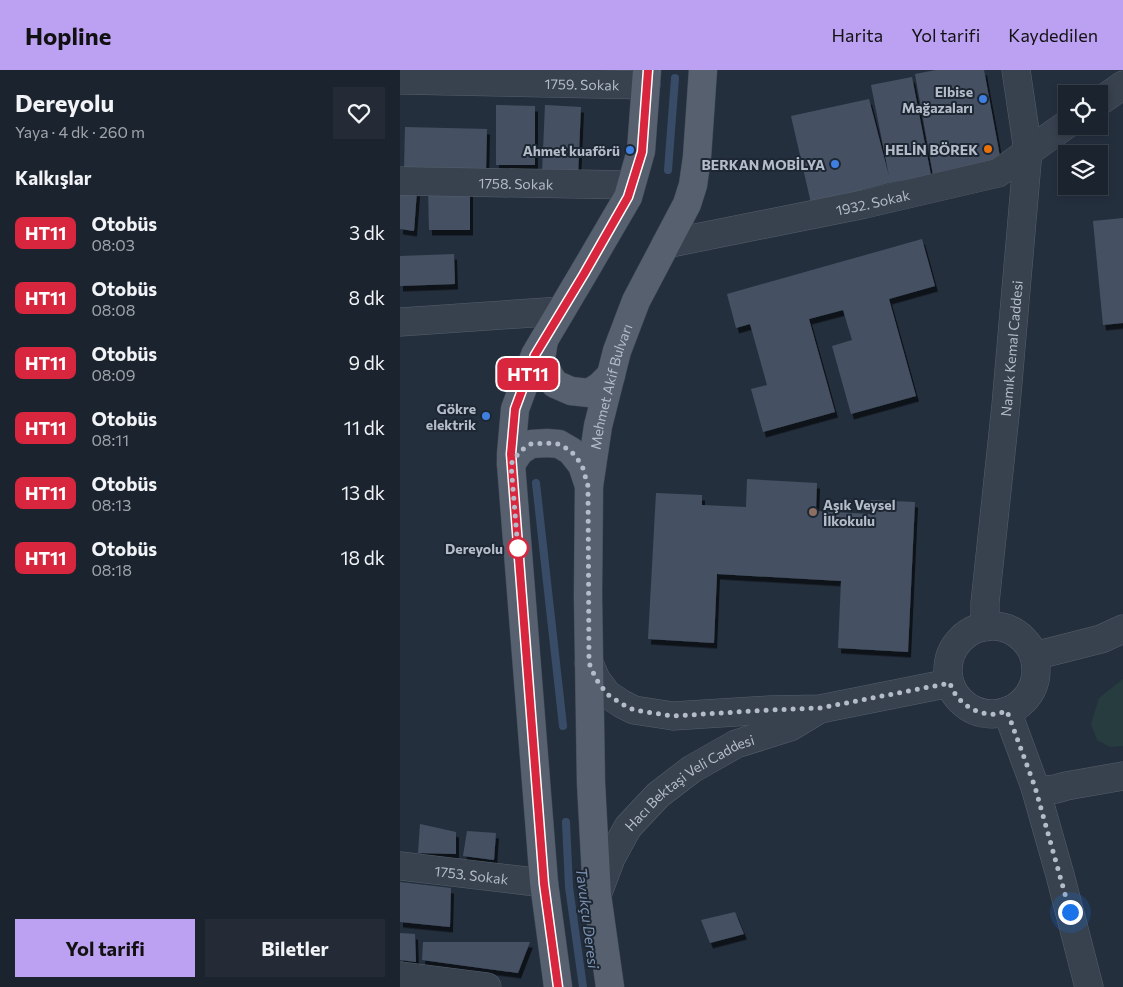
<!DOCTYPE html>
<html lang="tr">
<head>
<meta charset="utf-8">
<style>
	body { margin:0; font-family:Commissioner,sans-serif; background:#242b36; color:#f1f3f6; height:100vh; display:flex; flex-direction:column; font-size:19px; white-space:nowrap }
	* { box-sizing:border-box; margin:0 }
	p { font-size:16px; color:#a0a4aa }
	.icon { flex:none; width:28px; height:28px; fill:none; stroke:currentColor; stroke-width:2; stroke-linecap:round; stroke-linejoin:round }
	.map { position:relative; flex:1; overflow:hidden }
	.side { display:flex; flex-direction:column; background:#1b232e; width:400px }
	.side>* { flex:none }
	.badge { padding:0 10px; border-radius:8px; font-size:18px; line-height:32px }
	.buttons { position:absolute; left:658px; top:15px; display:grid; gap:10px }
	.buttons a { display:grid; place-items:center; width:50px; height:50px; border-radius:0px; background:#1b232e; box-shadow:0 2px 8px #0003,0 0 0 1px #39404a; font-size:25px }
	.you { position:absolute; width:25px; height:25px; margin:-12px; border:4px solid #fff; border-radius:50%; background:#1a73e8; box-shadow:0 0 0 8px #1a73e833 }
	.map>.badge { position:absolute; translate:-50% -50%; box-shadow:0 0 0 2px #fff }
	h2 { padding:0 15px; font-size:19px; line-height:45px }
	.round { display:grid; place-items:center; flex:none; width:52px; height:52px; border-radius:0px; background:#242b36 }
	.head { display:flex; align-items:center; justify-content:space-between; height:85px; padding:0 15px }
	h1 { font-size:24px; font-weight:700; line-height:38px }
	.primary-button { display:flex; gap:10px; margin-top:auto; padding:10px 15px }
	.primary-button a { flex:1; height:58px; border-radius:0px; background:#bca0f2; color:#111; font-size:20px; font-weight:700; line-height:58px; text-align:center }
	.primary-button a+a { background:#242b36; color:#f1f3f6 }
	ul { padding:0; list-style:none }
	li { display:flex; align-items:center; gap:15px; height:65px; padding:0 15px }
	li div { flex:1 }
	li b { display:block; font-size:19px }
	li em { font-style:normal }
	li .badge { min-width:55px; font-weight:700; text-align:center }
	header { display:flex; align-items:center; gap:30px; box-sizing:border-box; height:70px; padding:0 25px; background:#bca0f2; color:#111 }
	header strong { font-size:24px }
	nav { display:flex; gap:28px; margin-inline-start:auto; font-size:18px }
	main { display:flex; flex:1; min-height:0 }
	.map>svg:first-child { display:block }
	.green { fill:#263c3f }
	.lines { fill:none; stroke-linecap:round; stroke-linejoin:round }
	.stream { stroke:#394c67; stroke-width:8 }
	.building { fill:#455162; filter:url(#shadow) }
	.minor-casing { stroke:#565f6c; stroke-width:29 }
	.major-casing { stroke:#414a57; stroke-width:29 }
	.minor { stroke:#38414e; stroke-width:28 }
	.major { stroke:#56606e; stroke-width:28 }
	.line-casing { stroke:#fff; stroke-width:11 }
	.line { stroke:#d7263d; stroke-width:8 }
	.walk { stroke:#b4bcc9; stroke-width:5; stroke-dasharray:0 9 }
	.shop-dot { fill:#3f7fe0; stroke:#1d2633; stroke-width:2 }
	.food-dot { fill:#e8710a; stroke:#1d2633; stroke-width:2 }
	.education-dot { fill:#8d6e63; stroke:#1d2633; stroke-width:2 }
	.stop-dot { fill:#fff; stroke:#d7263d; stroke-width:2.5 }
	.labels { text-anchor:middle; dominant-baseline:central; stroke-width:4; stroke-linejoin:round; paint-order:stroke }
	.street-label { font-size:14px; fill:#b4bcc9; stroke:#1d2633 }
	.poi-label { font-size:14px; font-weight:bold; fill:#b4bcc9; stroke:#1d2633; text-anchor:end }
	.stop-label { font-size:14px; font-weight:bold; fill:#b4bcc9; stroke:#1d2633; text-anchor:end }
	.water-label { font-size:15px; font-style:italic; fill:#7c92b1; stroke:#1d2633 }
</style>
</head>
<body>
<header>
<strong>Hopline</strong>
<nav><a>Harita</a><a>Yol tarifi</a><a>Kaydedilen</a></nav>
</header>
<main>
<section class="side">
<div class="head"><div><h1>Dereyolu</h1><p>Yaya · 4 dk · 260 m</p></div><a class="round"><svg class="icon" aria-label="heart" viewBox="0 0 24 24"><path d="M12 20l-8-8c-3-5 5-10 8-4 3-6 11-1 8 4z"/></svg></a></div>
<h2>Kalkışlar</h2>
<ul>
<li><span class="badge" style="background:#d7263d;color:#fff">HT11</span><div><b>Otobüs</b><p>08:03</p></div><em>3 dk</em></li>
<li><span class="badge" style="background:#d7263d;color:#fff">HT11</span><div><b>Otobüs</b><p>08:08</p></div><em>8 dk</em></li>
<li><span class="badge" style="background:#d7263d;color:#fff">HT11</span><div><b>Otobüs</b><p>08:09</p></div><em>9 dk</em></li>
<li><span class="badge" style="background:#d7263d;color:#fff">HT11</span><div><b>Otobüs</b><p>08:11</p></div><em>11 dk</em></li>
<li><span class="badge" style="background:#d7263d;color:#fff">HT11</span><div><b>Otobüs</b><p>08:13</p></div><em>13 dk</em></li>
<li><span class="badge" style="background:#d7263d;color:#fff">HT11</span><div><b>Otobüs</b><p>08:18</p></div><em>18 dk</em></li>
</ul>
<div class="primary-button"><a>Yol tarifi</a><a>Biletler</a></div>
</section>
<div class="map">
<svg width="723" height="917" viewBox="0 0 723 917">
	<defs>
		<filter id="shadow"><feDropShadow dx="3" dy="5.5" stdDeviation="0" flood-color="#0009"/></filter>
	</defs>
	<rect width="100%" height="100%" fill="#242f3e"/>
	<polygon class="green" points="723,609 723,676 710,677 697,670 691,654 699,628"/>
	<g class="lines">
		<g class="stream">
			<polyline points="268,100 275,8"/>
			<polyline points="136,413 163,656"/>
			<polyline points="166,752 169,817 183,917"/>
		</g>
	</g>
	<g class="building">
		<polygon points="536,0 584,0 601,92 533,105 515,4"/>
		<polygon points="512,7 531,105 490,113 411,133 391,46 469,29 489,106 471,15"/>
		<polygon points="96,35 135,36 135,95 96,95"/>
		<polygon points="145,35 181,37 178,106 142,104"/>
		<polygon points="5,57 87,59 86,102 4,101"/>
		<polygon points="28,118 70,118 70,160 29,160"/>
		<polygon points="0,119 17,121 14,161 0,159"/>
		<polygon points="723,148 723,253 703,255 693,151"/>
		<polygon points="522,169 535,216 489,229 516,326 451,344 432,276 452,270 443,240 409,249 435,342 363,362 351,319 367,315 350,254 336,258 327,224"/>
		<polygon points="54,184 55,214 0,216 0,186"/>
		<polygon points="347,409 417,413 416,441 470,444 471,430 515,432 508,582 438,578 441,511 317,504 314,573 248,569 256,423 302,425 302,435 346,437"/>
		<polygon points="20,754 56,762 56,784 18,783"/>
		<polygon points="67,761 96,763 94,790 63,786"/>
		<polygon points="0,812 51,818 50,857 0,852"/>
		<polygon points="335,842 344,864 310,873 301,850"/>
		<polygon points="0,863 15,864 16,892 0,890"/>
		<polygon points="23,872 130,872 118,903 22,890"/>
	</g>
	<g class="lines">
		<defs>
			<g id="minor">
				<path id="s1" d="M 0,10 L 246,15"/>
				<polyline points="699,32 723,15"/>
				<path id="s2" d="M 0,111 L 231,115"/>
				<path id="s3" d="M 266,174 L 465,134 L 598,103 L 666,55"/>
				<polyline points="0,252 161,241"/>
				<circle cx="592" cy="600" r="44"/>
				<path id="s4" d="M 585,557 L 585,533 L 606,335 L 628,81 L 616,0"/>
				<polyline points="634,586 701,569 723,559"/>
				<polyline points="189,593 196,609 207,624 222,634 234,640 273,646 369,640 420,639 550,613"/>
				<polyline points="607,641 635,717 660,805 689,917"/>
				<polyline points="635,717 643,720 656,719 666,716 723,706"/>
				<path id="s5" d="M 0,796 L 144,813"/>
				<path id="s6" d="M 197,825 L 211,788 L 228,757 L 258,725 L 292,699 L 336,674 L 390,657 L 418,640"/>
				<polyline points="0,906 87,917"/>
			</g>
			<g id="major">
				<polyline points="144,270 141,289 144,298 155,314 171,321 189,323 200,316 211,305"/>
				<polyline points="111,394 120,381 131,374 147,373 159,374 171,381 182,395 189,416"/>
				<polyline points="158,917 144,813 111,394 111,384 115,339 135,285 183,204 228,127 241,81 247,0"/>
				<path id="s7" d="M 210,917 L 197,825 L 191,713 L 188,526 L 189,416 L 198,356 L 217,281 L 236,231 L 287,134 L 293,115 L 297,87 L 303,0"/>
			</g>
		</defs>
		<use href="#minor" class="minor-casing"/>
		<use href="#major" class="major-casing"/>
		<use href="#minor" class="minor"/>
		<use href="#major" class="major"/>
	</g>
	<g class="lines">
		<defs>
			<polyline id="line" points="158,917 144,814 111,384 115,339 135,285 184,204 228,127 242,82 248,0"/>
		</defs>
		<use href="#line" class="line-casing"/>
		<use href="#line" class="line"/>
		<path class="walk" d="M 118,478 L 118,480 L 111,394 L 120,381 L 131,374 L 147,373 L 159,374 L 171,381 L 182,395 L 188,416 L 189,593 L 196,609 L 207,624 L 222,634 L 234,640 L 273,646 L 369,640 L 420,638 L 550,613 C 555,631 576,646 596,644 C 600,643 603,642 607,641 L 635,717 L 670,842"/>
	</g>
	<g class="shop-dot">
		<circle cx="583" cy="29" r="5"/>
		<circle cx="230" cy="80" r="5"/>
		<circle cx="435" cy="94" r="5"/>
		<circle cx="86" cy="346" r="5"/>
	</g>
	<circle class="food-dot" cx="588" cy="79" r="5"/>
	<circle class="education-dot" cx="413" cy="442" r="5"/>
	<circle class="stop-dot" cx="118" cy="478" r="10"/>
	<g class="labels">
		<g class="street-label">
			<text stroke="none"><textPath href="#s1" startOffset="182">1759. Sokak</textPath></text>
			<text stroke="none"><textPath href="#s2" startOffset="116">1758. Sokak</textPath></text>
			<text stroke="none"><textPath href="#s3" startOffset="211">1932. Sokak</textPath></text>
			<text stroke="none"><textPath href="#s4" startOffset="280">Namık Kemal Caddesi</textPath></text>
			<text stroke="none"><textPath href="#s7" startOffset="604">Mehmet Akif Bulvarı</textPath></text>
			<text stroke="none"><textPath href="#s6" startOffset="152">Hacı Bektaşi Veli Caddesi</textPath></text>
			<text stroke="none"><textPath href="#s5" startOffset="72">1753. Sokak</textPath></text>
		</g>
		<g class="poi-label">
			<text x="573" y="21">Elbise<tspan x="573" dy="16">Mağazaları</tspan></text>
			<text x="578" y="79">HELİN BÖREK</text>
			<text x="220" y="80">Ahmet kuaförü</text>
			<text x="425" y="94">BERKAN MOBİLYA</text>
			<text x="76" y="338">Gökre<tspan x="76" dy="16">elektrik</tspan></text>
			<text x="423" y="434" text-anchor="start">Aşık Veysel<tspan x="423" dy="16">İlkokulu</tspan></text>
		</g>
		<g class="stop-label">
			<text x="103" y="478">Dereyolu</text>
		</g>
		<g class="water-label">
			<text transform="translate(188 848) rotate(83)">Tavukçu Deresi</text>
		</g>
	</g>
</svg>
<div class="buttons">
<a><svg class="icon" aria-label="locate" viewBox="0 0 24 24"><circle cx="12" cy="12" r="6"/><path d="M12 2v4M12 18v4M2 12h4M18 12h4"/></svg></a>
<a><svg class="icon" aria-label="layers" viewBox="0 0 24 24"><path d="M12 4l9 5-9 5-9-5zM3 14l9 5 9-5"/></svg></a>
</div>
<div class="you" style="left:670px;top:842px"></div>
<b class="badge" style="left:128px;top:304px;background:#d7263d;color:#fff">HT11</b>
</div>
</main>
</body>
</html>
